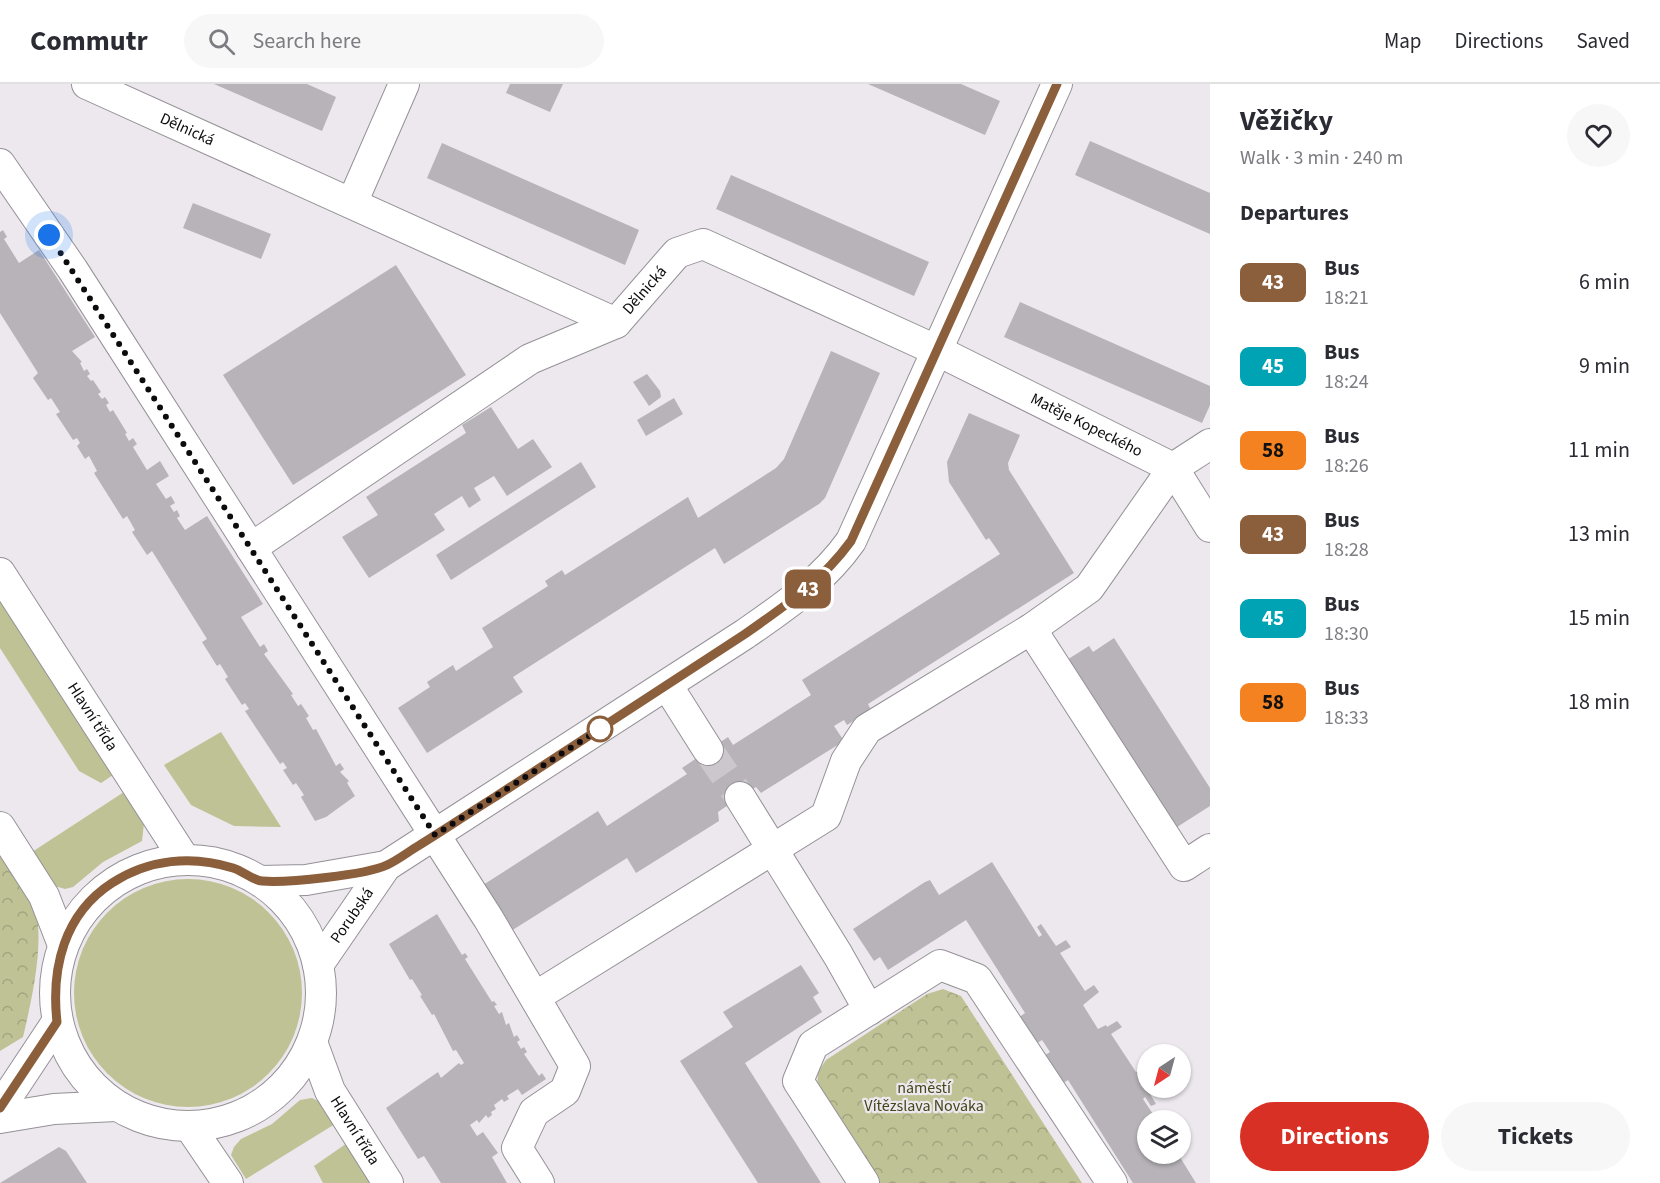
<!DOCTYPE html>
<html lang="en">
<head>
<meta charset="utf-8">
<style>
	body { margin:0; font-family:"Source Sans 3",sans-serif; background:#f7f7f7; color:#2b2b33; height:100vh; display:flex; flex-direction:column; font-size:22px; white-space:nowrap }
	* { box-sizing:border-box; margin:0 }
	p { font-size:20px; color:#7c7c81 }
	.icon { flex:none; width:33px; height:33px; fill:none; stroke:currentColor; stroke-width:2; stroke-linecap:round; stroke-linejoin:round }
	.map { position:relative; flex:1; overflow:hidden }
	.sheet { display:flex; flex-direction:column; background:#fff; width:450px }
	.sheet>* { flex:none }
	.badge { padding:0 12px; border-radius:9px; font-size:21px; line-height:39px }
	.needle { width:39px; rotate:216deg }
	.controls { position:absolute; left:1137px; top:960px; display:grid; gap:12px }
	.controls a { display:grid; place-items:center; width:54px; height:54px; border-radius:50%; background:#fff; box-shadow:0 2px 4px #0004; font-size:30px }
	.you { position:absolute; width:30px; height:30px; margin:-15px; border:4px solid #fff; border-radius:50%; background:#1a73e8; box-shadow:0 0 0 9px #1a73e833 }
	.map>.badge { position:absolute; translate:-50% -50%; box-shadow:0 0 0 3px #fff }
	h2 { padding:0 30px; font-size:22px; line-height:54px }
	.round { display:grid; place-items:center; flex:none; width:63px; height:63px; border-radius:32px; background:#f7f7f7 }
	.head { display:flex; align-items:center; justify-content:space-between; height:102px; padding:0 30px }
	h1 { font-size:28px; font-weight:700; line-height:45px }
	.cta { display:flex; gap:12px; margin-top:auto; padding:12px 30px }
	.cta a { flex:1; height:69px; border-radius:36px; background:#d93025; color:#fff; font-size:24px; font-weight:700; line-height:69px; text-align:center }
	.cta a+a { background:#f7f7f7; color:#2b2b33 }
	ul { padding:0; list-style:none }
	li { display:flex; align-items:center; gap:18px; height:84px; padding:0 30px }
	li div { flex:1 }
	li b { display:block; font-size:22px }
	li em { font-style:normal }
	li .badge { min-width:66px; font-weight:700; text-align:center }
	header { display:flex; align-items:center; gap:36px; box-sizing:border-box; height:84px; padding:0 30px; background:#fff; border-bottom:2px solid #e1e1e2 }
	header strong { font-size:28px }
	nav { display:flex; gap:33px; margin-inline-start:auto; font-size:21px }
	.search { width:420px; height:54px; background:#f7f7f7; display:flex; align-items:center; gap:15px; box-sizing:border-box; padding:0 21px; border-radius:33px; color:#7c7c81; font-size:22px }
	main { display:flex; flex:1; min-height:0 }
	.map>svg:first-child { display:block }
	.grass { fill:#bec294 }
	.park { fill:url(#park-crowns) }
	.building { fill:#b7b3b9 }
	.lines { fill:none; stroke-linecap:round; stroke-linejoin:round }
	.minor-tunnel { stroke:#cbc7cc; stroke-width:30; stroke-dasharray:30 15; stroke-linecap:butt }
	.minor-casing { stroke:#959197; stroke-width:32 }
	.minor { stroke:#fff; stroke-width:30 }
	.line-casing { stroke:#fff; stroke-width:14 }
	.line { stroke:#8b5e3c; stroke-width:9 }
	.walk { stroke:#0d0b0d; stroke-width:6; stroke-dasharray:0 10.8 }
	.stop-dot { fill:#fff; stroke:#8b5e3c; stroke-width:3 }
	.labels { text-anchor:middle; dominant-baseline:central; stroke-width:4.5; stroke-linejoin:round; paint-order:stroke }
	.street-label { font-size:16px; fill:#0d0b0d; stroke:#ece8ee }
	.park-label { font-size:16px; fill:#444619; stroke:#ece8ee }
</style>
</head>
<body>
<header>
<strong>Commutr</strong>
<div class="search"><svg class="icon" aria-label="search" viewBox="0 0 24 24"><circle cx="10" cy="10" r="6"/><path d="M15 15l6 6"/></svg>Search here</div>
<nav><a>Map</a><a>Directions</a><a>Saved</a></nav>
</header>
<main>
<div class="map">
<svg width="1210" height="1099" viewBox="0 0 1210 1099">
	<defs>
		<pattern id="park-crowns" width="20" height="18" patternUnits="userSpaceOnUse" patternTransform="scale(1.5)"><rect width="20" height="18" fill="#bec294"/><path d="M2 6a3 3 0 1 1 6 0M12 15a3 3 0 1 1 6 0" fill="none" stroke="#a2a57e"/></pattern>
	</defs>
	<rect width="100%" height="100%" fill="#ece8ee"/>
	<g class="grass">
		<polygon points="0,513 113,691 101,699 79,687 0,564"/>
		<polygon points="221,648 281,743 234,742 191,721 164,681"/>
		<polygon points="124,708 144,739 142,757 103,778 73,803 65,805 55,802 32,768"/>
		<circle cx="188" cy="909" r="114"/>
		<polygon points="312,1014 322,1019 335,1040 246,1095 231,1071 234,1063 241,1055 272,1040 300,1016"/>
		<polygon points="350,1057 376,1099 323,1099 314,1082"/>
	</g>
	<g class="park">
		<path d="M 0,767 C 11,784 25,801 33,819 C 47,851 31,919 23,953 L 0,967 Z"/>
		<polygon points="943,905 961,912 1082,1099 875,1099 817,1004 818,988 826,976 927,910"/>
	</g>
	<g class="building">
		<polygon points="214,0 307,0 336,13 322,47"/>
		<polygon points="510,0 563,0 550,28 506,9"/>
		<polygon points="868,0 961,0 1000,17 985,51"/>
		<polygon points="1090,57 1210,109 1210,150 1075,91"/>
		<polygon points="442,59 639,146 625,181 427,94"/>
		<polygon points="731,91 929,178 914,212 716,125"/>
		<polygon points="193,119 271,150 261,175 183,144"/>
		<polygon points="3,146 7,153 4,155 19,179 39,166 95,253 72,267 82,278 80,279 84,287 87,285 90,290 87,292 91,297 93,296 101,308 98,310 102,315 105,313 109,319 106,321 110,328 113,326 127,349 125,350 129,357 133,354 137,360 133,363 147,386 160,377 169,392 156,400 166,415 171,412 175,419 170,422 174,428 177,426 180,432 177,434 185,446 207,432 263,520 241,533 260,563 264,560 268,567 264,570 293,610 291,611 298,622 301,620 309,632 306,634 313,646 316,645 336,682 340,679 344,685 340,688 349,697 347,699 355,712 326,733 315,737 301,713 304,711 296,699 293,701 283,686 287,684 283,678 280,680 245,627 249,625 245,619 242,621 225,595 228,593 220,580 217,582 202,558 207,555 152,467 147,471 132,448 135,446 127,432 123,435 94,389 97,387 89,372 85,375 77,362 80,359 77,354 73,356 56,330 60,328 51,314 48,316 33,294 38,289 0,229 0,148"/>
		<polygon points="396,181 466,291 293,401 223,291"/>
		<polygon points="1020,218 1210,302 1210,321 1202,339 1004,253"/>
		<polygon points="831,267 880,289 825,414 819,420 724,480 715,464 513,593 523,608 427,669 398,624 430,603 427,598 453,581 456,587 493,563 482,544 548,502 545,497 562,486 565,491 688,413 698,434 776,384 784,375"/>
		<polygon points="647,290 660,307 661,313 649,322 633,298"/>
		<polygon points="674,314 683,330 646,352 637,336"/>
		<polygon points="491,323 518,365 533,355 552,383 507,412 494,392 474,404 481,416 469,424 462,412 434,430 445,446 369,494 342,453 378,431 366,413 466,349 462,341"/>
		<polygon points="969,329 1020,351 1008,379 1009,386 1074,489 868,620 871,626 847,641 844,636 834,642 844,657 761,709 756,703 740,713 718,728 719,737 636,789 627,774 511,847 483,801 598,727 607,742 687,690 682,684 728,653 733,661 811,611 802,596 1000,470 989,454 986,456 949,398 947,378"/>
		<polygon points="581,378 596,403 451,496 436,471"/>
		<polygon points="1114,554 1210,704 1210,722 1174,745 1062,579 1089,562 1093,568"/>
		<polygon points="992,778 1039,853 1042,851 1037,843 1041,840 1056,862 1066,856 1071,863 1060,869 1085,907 1094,901 1099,908 1083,921 1098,945 1106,941 1107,943 1117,937 1122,943 1111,950 1136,988 1148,983 1148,991 1141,995 1156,1020 1151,1022 1145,1013 1143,1015 1157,1036 1148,1036 1148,1070 1178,1070 1196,1099 1133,1099 1068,996 1060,1001 1042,973 1050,968 1042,956 1036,960 1018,934 1025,929 966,836 888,886 880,873 874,877 853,845 925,798 930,796 939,811"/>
		<polygon points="437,830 462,871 465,869 468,873 465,875 492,918 494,917 497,921 494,922 499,930 502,928 506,941 509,939 514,953 517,951 520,956 517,958 521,965 524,963 527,968 524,970 539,992 542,989 546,995 522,1011 518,1005 507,1012 509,1015 504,1018 502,1015 494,1021 496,1025 491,1028 492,1031 488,1034 486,1031 479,1039 477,1036 470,1041 477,1052 483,1048 498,1069 492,1073 507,1099 441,1099 424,1072 418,1075 386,1024 438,988 441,994 459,979 461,981 464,979 456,966 453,967 434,930 432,931 420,912 422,911 412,895 410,896 389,860"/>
		<polygon points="801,881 819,909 813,913 822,928 745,979 821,1099 758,1099 680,977 733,943 723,928"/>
		<polygon points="59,1063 66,1067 87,1099 0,1099"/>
	</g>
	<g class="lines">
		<polyline class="minor-tunnel" points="708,666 740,713"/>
		<defs>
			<g id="minor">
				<path id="s1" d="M 87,0 L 616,239 L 677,169 L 703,160 L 938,267 L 1173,384 L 1210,443"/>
				<polyline points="0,80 73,186 488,834 575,982 565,1007 534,1028 517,1064 539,1099"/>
				<polyline points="352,119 404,0"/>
				<polyline points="251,464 530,275 616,239"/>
				<path id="s2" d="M 0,489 L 185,776"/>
				<polyline points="1031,545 1184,782 1210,765"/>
				<polyline points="667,601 708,666"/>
				<polyline points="740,713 838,871 869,926"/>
				<polyline points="0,743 44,812 63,861"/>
				<circle cx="188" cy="909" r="133"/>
				<path d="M 260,797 L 306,796 L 386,782 L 745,550 C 785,522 823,497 851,457 L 1057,0"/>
				<path id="s3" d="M 318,881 L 386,782"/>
				<polyline points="535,913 826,732 846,677 867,645 1031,545 1089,504 1173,384 1210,360"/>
				<path id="s4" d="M 312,958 L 330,1007 L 388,1099"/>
				<polyline points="0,1024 57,938"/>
				<polyline points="0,1034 54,1025 116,1022"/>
				<polyline points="190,1043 228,1099"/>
				<polyline points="864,1099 798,997 813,961 940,881 977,895 1112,1099"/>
			</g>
		</defs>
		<use href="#minor" class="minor-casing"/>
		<use href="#minor" class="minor"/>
	</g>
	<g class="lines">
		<defs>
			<path id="line" d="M 0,1024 L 57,938 C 51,884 64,830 112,799 C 149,775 192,771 233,784 C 243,787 252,796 262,797 C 287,799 366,791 387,781 C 398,776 408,768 418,762 C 444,746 469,729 495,713 C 578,659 661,604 745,550 C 785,522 822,497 851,457 L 1057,0"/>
		</defs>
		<use href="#line" class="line-casing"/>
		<use href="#line" class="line"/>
		<polyline class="walk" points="49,151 435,751 600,645"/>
	</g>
	<circle class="stop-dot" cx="600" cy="645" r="12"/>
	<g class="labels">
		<g class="street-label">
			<text stroke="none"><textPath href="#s1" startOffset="110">Dělnická</textPath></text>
			<text stroke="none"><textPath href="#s1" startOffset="624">Dělnická</textPath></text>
			<text stroke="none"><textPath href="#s1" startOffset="1125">Matěje Kopeckého</textPath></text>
			<text stroke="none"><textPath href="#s2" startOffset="171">Hlavní třída</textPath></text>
			<text stroke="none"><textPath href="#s3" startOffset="60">Porubská</textPath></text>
			<text stroke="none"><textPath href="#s4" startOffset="99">Hlavní třída</textPath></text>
		</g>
		<g class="park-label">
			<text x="924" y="1004">náměstí<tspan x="924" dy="18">Vítězslava Nováka</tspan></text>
		</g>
	</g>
</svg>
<div class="controls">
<a><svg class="needle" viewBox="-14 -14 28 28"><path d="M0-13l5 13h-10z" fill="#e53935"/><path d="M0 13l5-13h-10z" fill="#7c7c81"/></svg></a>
<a><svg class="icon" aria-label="layers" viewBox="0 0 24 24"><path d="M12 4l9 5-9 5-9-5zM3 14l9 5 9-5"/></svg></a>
</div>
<div class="you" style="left:49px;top:151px"></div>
<b class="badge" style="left:808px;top:505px;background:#8b5e3c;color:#fff">43</b>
</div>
<section class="sheet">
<div class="head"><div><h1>Věžičky</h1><p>Walk · 3 min · 240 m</p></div><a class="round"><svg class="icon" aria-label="heart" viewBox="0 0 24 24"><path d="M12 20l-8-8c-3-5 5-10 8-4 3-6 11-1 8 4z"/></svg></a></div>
<h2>Departures</h2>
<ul>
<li><span class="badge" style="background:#8b5e3c;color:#fff">43</span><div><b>Bus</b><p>18:21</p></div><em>6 min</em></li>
<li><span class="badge" style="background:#00a3b4;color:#fff">45</span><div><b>Bus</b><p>18:24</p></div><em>9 min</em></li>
<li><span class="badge" style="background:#f58220;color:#111">58</span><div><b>Bus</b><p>18:26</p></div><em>11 min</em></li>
<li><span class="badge" style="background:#8b5e3c;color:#fff">43</span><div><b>Bus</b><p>18:28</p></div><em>13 min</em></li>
<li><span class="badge" style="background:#00a3b4;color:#fff">45</span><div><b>Bus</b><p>18:30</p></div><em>15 min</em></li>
<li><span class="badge" style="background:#f58220;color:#111">58</span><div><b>Bus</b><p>18:33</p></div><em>18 min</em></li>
</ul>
<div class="cta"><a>Directions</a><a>Tickets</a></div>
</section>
</main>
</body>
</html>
